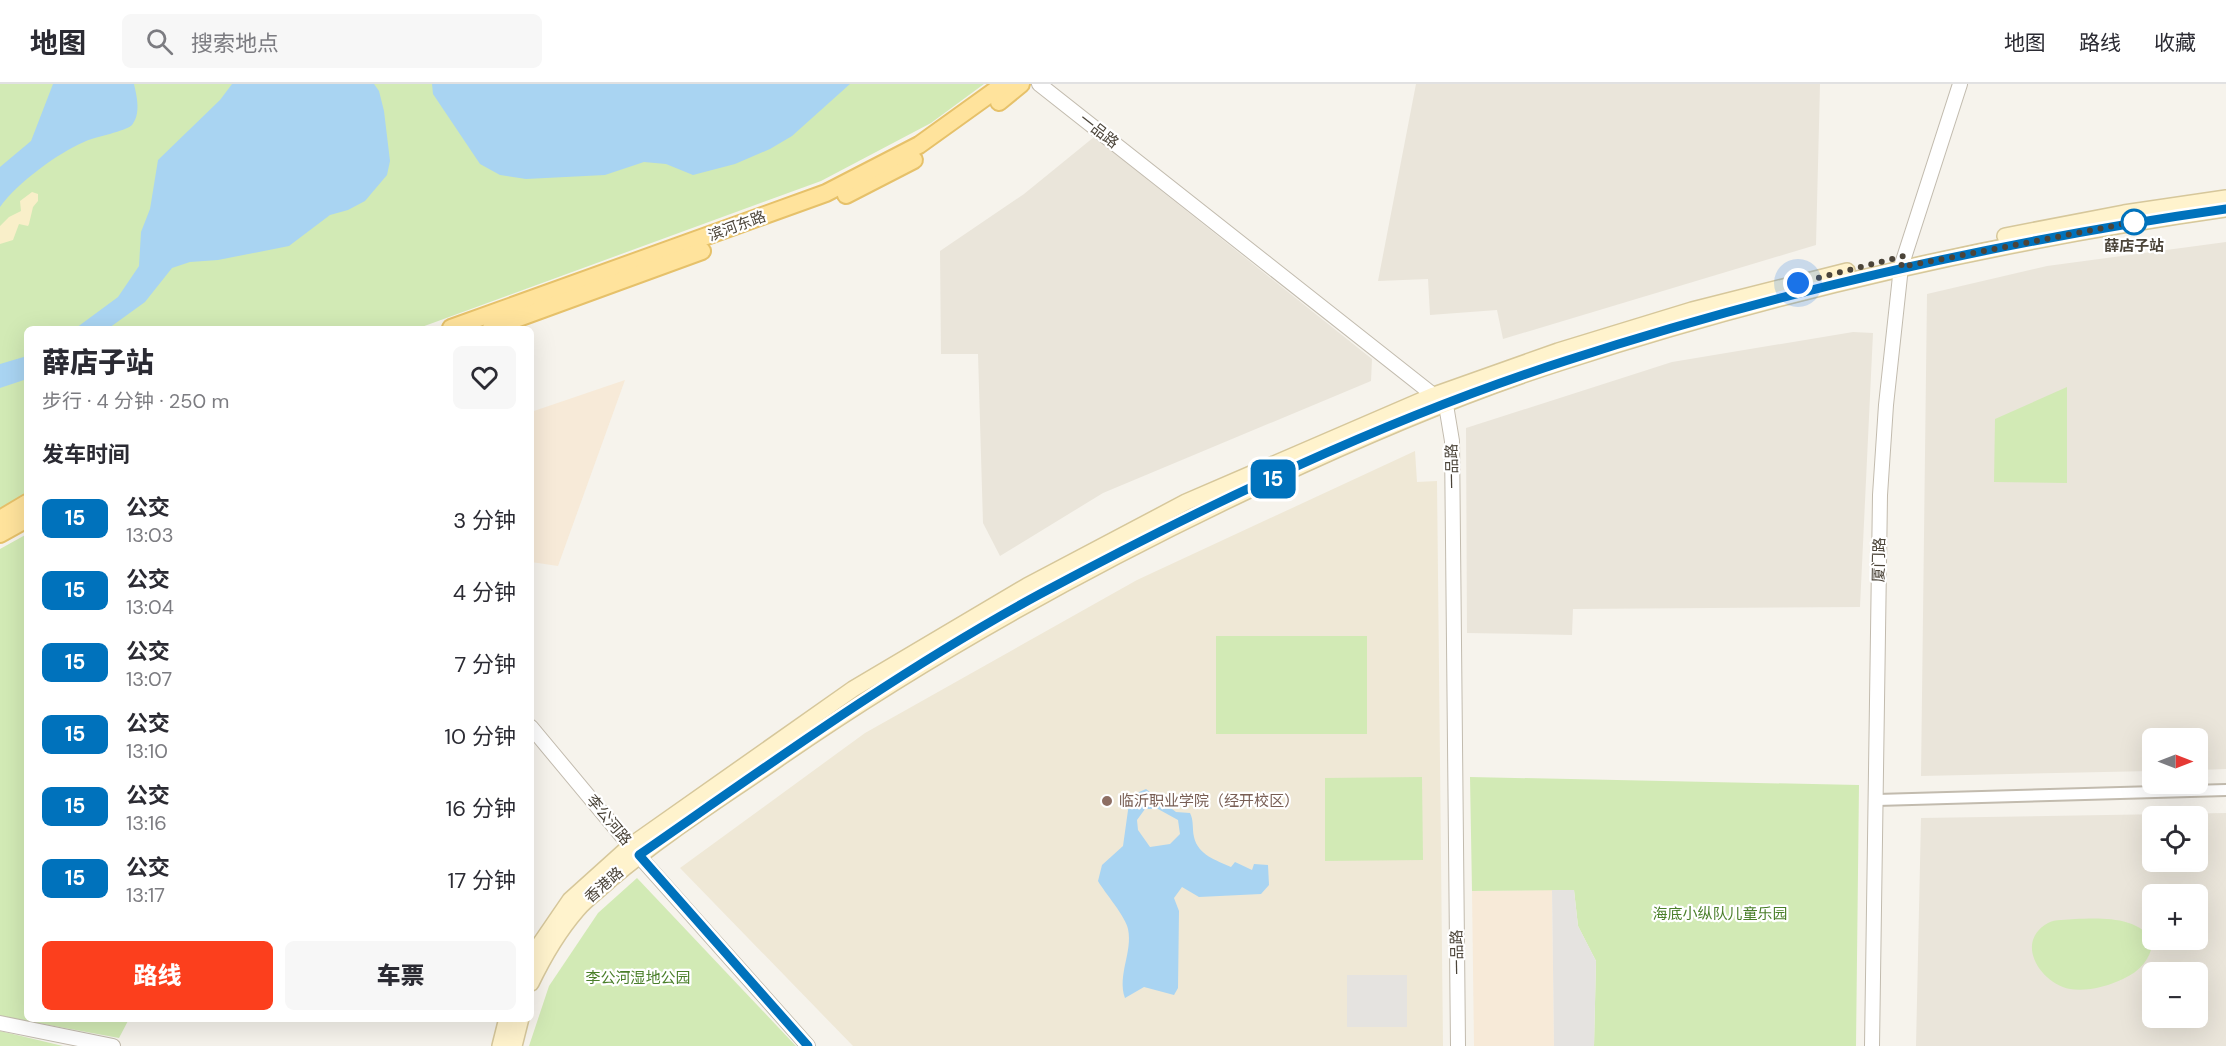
<!DOCTYPE html>
<html lang="zh">
<head>
<meta charset="utf-8">
<style>
	body { margin:0; font-family:"DM Sans","Noto Sans SC",sans-serif; background:#f7f7f7; color:#2b2b33; height:100vh; display:flex; flex-direction:column; font-size:22px; white-space:nowrap }
	* { box-sizing:border-box; margin:0 }
	p { font-size:20px; color:#7c7c81 }
	.icon { flex:none; width:33px; height:33px; fill:none; stroke:currentColor; stroke-width:2; stroke-linecap:round; stroke-linejoin:round }
	.map { position:relative; flex:1; overflow:hidden }
	.side { position:absolute; left:24px; top:242px; width:510px; height:696px; display:flex; flex-direction:column; background:#fff; border-radius:9px; box-shadow:0 6px 24px #0002 }
	.side>* { flex:none }
	.badge { padding:0 12px; border-radius:9px; font-size:21px; line-height:39px }
	.needle { width:39px; rotate:90deg }
	.fabs { position:absolute; left:2142px; top:644px; display:grid; gap:12px }
	.fabs a { display:grid; place-items:center; width:66px; height:66px; border-radius:9px; background:#fff; box-shadow:0 6px 24px #0002; font-size:30px }
	.you { position:absolute; width:30px; height:30px; margin:-15px; border:4px solid #fff; border-radius:50%; background:#1a73e8; box-shadow:0 0 0 9px #1a73e833 }
	.map>.badge { position:absolute; translate:-50% -50%; box-shadow:0 0 0 3px #fff }
	h2 { padding:0 18px; font-size:22px; line-height:54px }
	.round { display:grid; place-items:center; flex:none; width:63px; height:63px; border-radius:9px; background:#f7f7f7 }
	.overview { display:flex; align-items:center; justify-content:space-between; height:102px; padding:0 18px }
	h1 { font-size:28px; font-weight:800; line-height:45px }
	.primary-button { display:flex; gap:12px; margin-top:auto; padding:12px 18px }
	.primary-button a { flex:1; height:69px; border-radius:9px; background:#fc3f1d; color:#fff; font-size:24px; font-weight:800; line-height:69px; text-align:center }
	.primary-button a+a { background:#f7f7f7; color:#2b2b33 }
	ul { padding:0; list-style:none }
	li { display:flex; align-items:center; gap:18px; height:72px; padding:0 18px }
	li div { flex:1 }
	li b { display:block; font-size:22px }
	li em { font-style:normal }
	li .badge { min-width:66px; font-weight:700; text-align:center }
	header { display:flex; align-items:center; gap:36px; box-sizing:border-box; height:84px; padding:0 30px; background:#fff; border-bottom:2px solid #e1e1e2 }
	header strong { font-size:28px }
	nav { display:flex; gap:33px; margin-inline-start:auto; font-size:21px }
	.search { width:420px; height:54px; background:#f7f7f7; display:flex; align-items:center; gap:15px; box-sizing:border-box; padding:0 21px; border-radius:9px; color:#7c7c81; font-size:22px }
	.map>svg:first-child { display:block }
	.residential { fill:#eae5da; fill-rule:evenodd }
	.commercial { fill:#f7ead8 }
	.education { fill:#efe8d6 }
	.green { fill:#d2eab5 }
	.sand { fill:#f9efc9 }
	.parking { fill:#e5e3e0 }
	.water { fill:#a9d4f2; fill-rule:evenodd }
	.lines { fill:none; stroke-linecap:round; stroke-linejoin:round }
	.minor-casing { stroke:#c2bbae; stroke-width:14 }
	.tertiary-casing { stroke:#c2bbae; stroke-width:16 }
	.secondary-casing { stroke:#d6c79b; stroke-width:18 }
	.primary-casing { stroke:#e6c16a; stroke-width:20 }
	.minor { stroke:#fff; stroke-width:10 }
	.tertiary { stroke:#fff; stroke-width:14 }
	.secondary { stroke:#fff3cd; stroke-width:15 }
	.primary { stroke:#ffe39c; stroke-width:16 }
	.line-casing { stroke:#fff; stroke-width:14 }
	.line { stroke:#0072bc; stroke-width:9 }
	.walk { stroke:#4b4439; stroke-width:6; stroke-dasharray:0 10.8 }
	.stop-dot { fill:#fff; stroke:#0072bc; stroke-width:3 }
	.education-dot { fill:#8d6e63; stroke:#fff; stroke-width:2 }
	.labels { text-anchor:middle; dominant-baseline:central; stroke-width:4.5; stroke-linejoin:round; paint-order:stroke }
	.street-label { font-size:15px; fill:#4b4439; stroke:#fff }
	.stop-label { font-size:15px; font-weight:bold; fill:#4b4439; stroke:#fff }
	.education-label { font-size:15px; fill:#785e54; stroke:#fff; text-anchor:start }
	.park-label { font-size:15px; fill:#4a7f2a; stroke:#fff }
</style>
</head>
<body>
<header>
<strong>地图</strong>
<div class="search"><svg class="icon" aria-label="search" viewBox="0 0 24 24"><circle cx="10" cy="10" r="6"/><path d="M15 15l6 6"/></svg>搜索地点</div>
<nav><a>地图</a><a>路线</a><a>收藏</a></nav>
</header>
<div class="map">
<svg width="2226" height="962" viewBox="0 0 2226 962">
	<rect width="100%" height="100%" fill="#f6f3ec"/>
	<g class="residential">
		<polygon points="1416,0 1820,0 1816,161 1503,255 1497,226 1430,231 1428,195 1378,197"/>
		<polygon points="1094,53 1372,275 1371,297 1103,409 1000,472 983,439 978,270 941,270 940,167 1024,110"/>
		<polygon points="2226,158 2226,685 2198,686 2198,654 2152,654 2152,687 1921,692 1927,210 2047,182"/>
		<polygon points="1853,248 1873,249 1860,523 1573,525 1572,551 1467,549 1466,344 1672,278"/>
		<path d="M 2226,729 L 2226,962 L 1916,962 L 1921,734 ZM 2152,732 L 2198,732 L 2198,777 L 2152,777 ZM 2152,810 L 2198,810 L 2198,855 L 2152,855 ZM 2152,888 L 2198,888 L 2198,933 L 2152,933 Z"/>
	</g>
	<g class="commercial">
		<polygon points="625,296 558,482 531,478 531,328"/>
		<polygon points="1552,806 1554,962 1474,962 1472,807"/>
	</g>
	<polygon class="education" points="1415,367 1417,398 1437,397 1443,962 853,962 680,784 865,649 1137,496"/>
	<g class="green">
		<polygon points="0,0 984,0 931,39 821,97 419,244 27,244 27,412 0,426"/>
		<polygon points="2067,303 2067,399 1994,398 1995,335"/>
		<polygon points="27,450 27,934 129,935 119,954 0,932 0,465"/>
		<rect x="1216" y="552" width="151" height="98"/>
		<polygon points="1422,693 1423,776 1325,777 1325,694"/>
		<polygon points="1470,693 1859,701 1856,962 1594,962 1596,877 1578,842 1574,806 1472,807"/>
		<polygon points="637,794 796,962 529,962 549,902 598,829"/>
		<path d="M 2075,835 C 2101,834 2139,832 2153,858 C 2150,876 2140,887 2123,895 C 2109,902 2086,908 2070,905 C 2040,899 2014,858 2048,839 C 2055,835 2067,836 2075,835 Z"/>
		<polygon points="0,947 63,962 0,962"/>
	</g>
	<polygon class="sand" points="32,108 38,110 38,117 33,123 29,140 28,142 19,140 13,156 0,160 0,142 9,133 21,127 20,117"/>
	<g class="parking">
		<polygon points="1574,806 1578,842 1596,877 1594,962 1554,962 1552,806"/>
		<rect x="1347" y="891" width="60" height="52"/>
	</g>
	<g class="water">
		<path d="M 53,0 L 134,0 C 137,13 141,30 132,41 C 127,47 94,53 84,58 C 58,69 17,99 0,123 L 0,83 L 31,57 Z"/>
		<polygon points="232,0 374,0 379,7 384,27 390,77 387,91 365,117 348,126 330,131 289,162 218,176 190,178 172,184 145,218 109,244 76,244 118,213 139,182 141,148 150,125 158,76 220,16"/>
		<polygon points="432,0 850,0 792,52 770,65 735,80 693,91 666,80 644,78 605,91 526,95 500,91 480,80 433,10"/>
		<polygon points="27,272 27,295 0,304 0,280"/>
		<path d="M 1146,705 L 1176,728 L 1190,729 C 1194,737 1192,744 1194,753 C 1198,771 1216,776 1231,783 L 1235,778 L 1252,786 L 1254,780 L 1268,781 L 1269,801 L 1261,810 L 1199,813 L 1182,803 L 1174,814 L 1179,827 L 1178,904 L 1174,911 L 1144,903 L 1125,914 C 1117,891 1133,868 1128,845 C 1126,833 1105,809 1098,797 L 1102,781 L 1123,762 L 1130,712 ZM 1145,725 L 1158,725 L 1178,736 L 1180,750 L 1170,760 L 1150,763 L 1138,746 L 1137,736 Z"/>
	</g>
	<g class="lines">
		<defs>
			<polyline id="minor" points="1877,716 2226,706"/>
			<g id="tertiary">
				<polyline points="1039,0 1446,321 1452,357 1458,962"/>
				<polyline points="531,643 630,762 808,962"/>
				<polyline points="0,939 113,962"/>
				<polyline points="1872,962 1880,411 1886,321 1901,183 1960,0"/>
			</g>
			<g id="secondary">
				<polyline points="2005,152 2124,129 2226,114"/>
				<polyline points="531,873 570,816 630,762 853,605 1027,502 1186,418 1434,311 1558,267 1692,226 1847,187"/>
				<path d="M 531,899 C 543,874 558,848 577,826 C 587,814 601,805 612,794 C 663,751 720,715 775,677 C 926,572 1081,486 1247,407 C 1350,358 1457,311 1565,277 C 1781,207 2002,157 2226,125"/>
				<polyline points="500,962 507,934"/>
				<polyline points="514,962 521,934"/>
			</g>
			<g id="primary">
				<polyline points="999,18 1021,0"/>
				<polyline points="846,111 914,76"/>
				<polyline points="451,244 826,109 919,61 1004,0"/>
				<polyline points="491,244 702,167"/>
				<polyline points="0,435 27,419"/>
				<polyline points="0,450 27,435"/>
			</g>
		</defs>
		<use href="#minor" class="minor-casing"/>
		<use href="#tertiary" class="tertiary-casing"/>
		<use href="#secondary" class="secondary-casing"/>
		<use href="#primary" class="primary-casing"/>
		<use href="#minor" class="minor"/>
		<use href="#tertiary" class="tertiary"/>
		<use href="#secondary" class="secondary"/>
		<use href="#primary" class="primary"/>
	</g>
	<g class="lines">
		<defs>
			<path id="line" d="M 808,962 L 639,771 C 770,680 900,586 1040,510 C 1206,421 1385,335 1565,277 C 1780,207 2002,157 2226,125"/>
		</defs>
		<use href="#line" class="line-casing"/>
		<use href="#line" class="line"/>
		<polyline class="walk" points="1798,199 1904,172 1901,183 2134,138"/>
	</g>
	<circle class="stop-dot" cx="2134" cy="138" r="12"/>
	<circle class="education-dot" cx="1107" cy="717" r="6"/>
	<g class="labels">
		<g class="street-label">
			<text transform="translate(1099 47) rotate(38)">一品路</text>
			<text transform="translate(737 142) rotate(-20)">滨河东路</text>
			<text transform="translate(1452 382) rotate(-91)">一品路</text>
			<text transform="translate(1879 476) rotate(-89)">厦门路</text>
			<text transform="translate(609 736) rotate(50)">李公河路</text>
			<text transform="translate(604 801) rotate(-41)">香港路</text>
			<text transform="translate(1457 868) rotate(-91)">一品路</text>
		</g>
		<g class="stop-label">
			<text x="2134" y="162">薛店子站</text>
		</g>
		<g class="education-label">
			<text x="1119" y="717">临沂职业学院（经开校区）</text>
		</g>
		<g class="park-label">
			<text x="1720" y="830">海底小纵队儿童乐园</text>
			<text x="638" y="894">李公河湿地公园</text>
		</g>
	</g>
</svg>
<div class="fabs">
<a><svg class="needle" viewBox="-14 -14 28 28"><path d="M0-13l5 13h-10z" fill="#e53935"/><path d="M0 13l5-13h-10z" fill="#7c7c81"/></svg></a>
<a><svg class="icon" aria-label="locate" viewBox="0 0 24 24"><circle cx="12" cy="12" r="6"/><path d="M12 2v4M12 18v4M2 12h4M18 12h4"/></svg></a>
<a>+</a>
<a>−</a>
</div>
<div class="you" style="left:1798px;top:199px"></div>
<b class="badge" style="left:1273px;top:395px;background:#0072bc;color:#fff">15</b>
<section class="side">
<div class="overview"><div><h1>薛店子站</h1><p>步行 · 4 分钟 · 250 m</p></div><a class="round"><svg class="icon" aria-label="heart" viewBox="0 0 24 24"><path d="M12 20l-8-8c-3-5 5-10 8-4 3-6 11-1 8 4z"/></svg></a></div>
<h2>发车时间</h2>
<ul>
<li><span class="badge" style="background:#0072bc;color:#fff">15</span><div><b>公交</b><p>13:03</p></div><em>3 分钟</em></li>
<li><span class="badge" style="background:#0072bc;color:#fff">15</span><div><b>公交</b><p>13:04</p></div><em>4 分钟</em></li>
<li><span class="badge" style="background:#0072bc;color:#fff">15</span><div><b>公交</b><p>13:07</p></div><em>7 分钟</em></li>
<li><span class="badge" style="background:#0072bc;color:#fff">15</span><div><b>公交</b><p>13:10</p></div><em>10 分钟</em></li>
<li><span class="badge" style="background:#0072bc;color:#fff">15</span><div><b>公交</b><p>13:16</p></div><em>16 分钟</em></li>
<li><span class="badge" style="background:#0072bc;color:#fff">15</span><div><b>公交</b><p>13:17</p></div><em>17 分钟</em></li>
</ul>
<div class="primary-button"><a>路线</a><a>车票</a></div>
</section>
</div>
</body>
</html>
